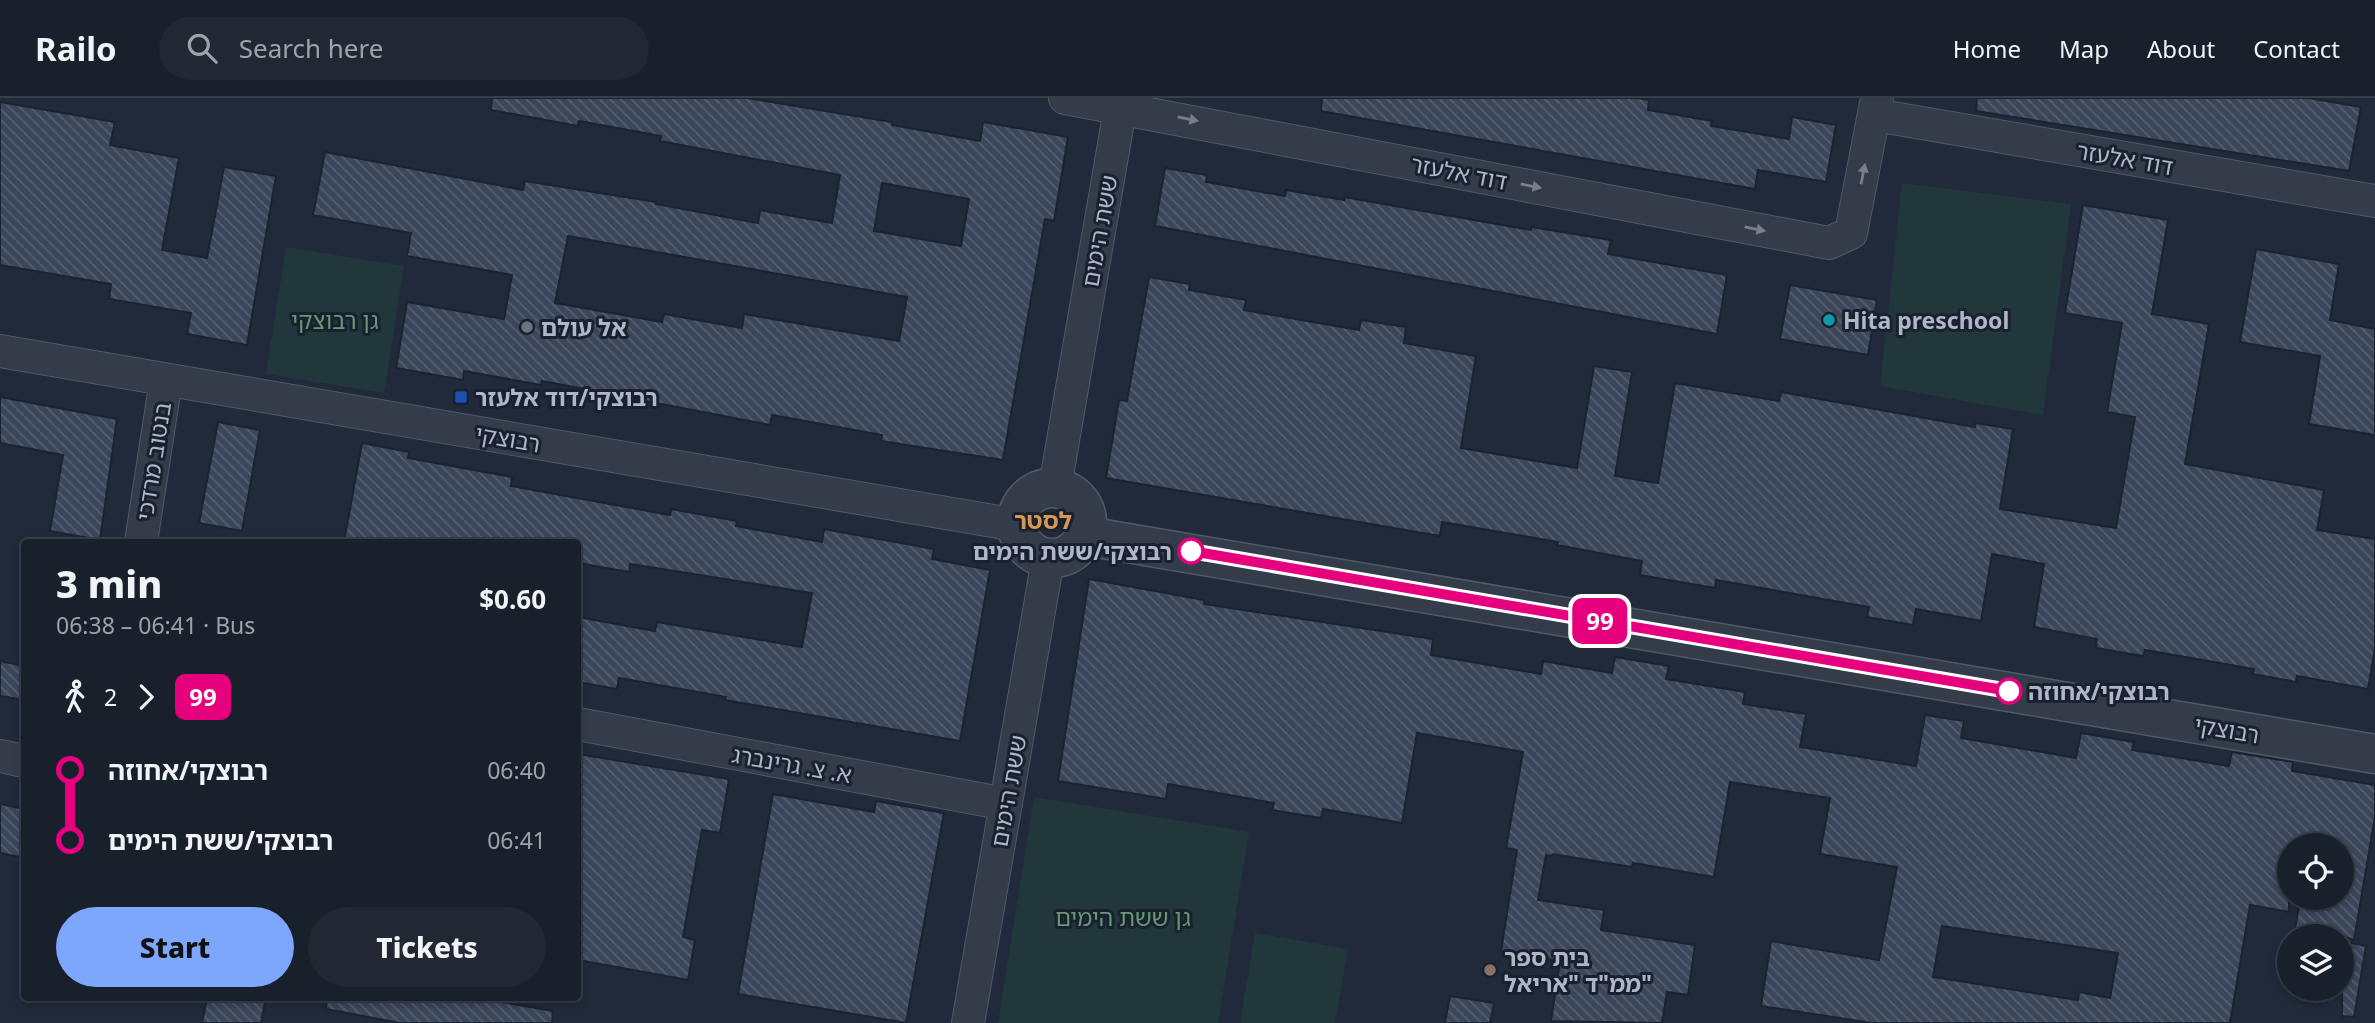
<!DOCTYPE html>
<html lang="en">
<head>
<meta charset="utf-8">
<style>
	body { margin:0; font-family:"Noto Sans","Noto Sans Hebrew",sans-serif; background:#212834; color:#f1f3f6; height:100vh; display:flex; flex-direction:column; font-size:26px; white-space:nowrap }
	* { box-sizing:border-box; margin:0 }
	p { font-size:23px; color:#9fa3a9 }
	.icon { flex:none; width:38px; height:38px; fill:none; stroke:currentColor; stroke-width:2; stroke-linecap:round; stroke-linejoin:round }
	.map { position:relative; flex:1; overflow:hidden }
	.side { position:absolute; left:21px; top:441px; width:560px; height:462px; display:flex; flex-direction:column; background:#18202c; border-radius:7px; box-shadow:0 4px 10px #0003,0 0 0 2px #363e48 }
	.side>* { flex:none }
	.badge { padding:0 14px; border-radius:10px; font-size:24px; line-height:46px }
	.fabs { position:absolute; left:2277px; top:735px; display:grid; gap:14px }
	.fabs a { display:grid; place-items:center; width:77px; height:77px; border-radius:50%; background:#18202c; box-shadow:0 4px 10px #0003,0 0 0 2px #363e48; font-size:35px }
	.map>.badge { position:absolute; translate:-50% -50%; box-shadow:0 0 0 4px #fff }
	.legs { display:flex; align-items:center; gap:10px; height:77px; padding:0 35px; font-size:23px }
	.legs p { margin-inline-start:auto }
	.overview { display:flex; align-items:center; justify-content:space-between; height:119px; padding:0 35px }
	h1 { font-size:38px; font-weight:800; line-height:52px }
	.action { display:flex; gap:14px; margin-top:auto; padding:14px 35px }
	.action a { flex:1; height:80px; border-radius:42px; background:#7da7fd; color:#111; font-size:28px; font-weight:800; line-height:80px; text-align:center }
	.action a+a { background:#212834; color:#f1f3f6 }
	ul { padding:0 35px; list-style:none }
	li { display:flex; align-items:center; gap:24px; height:70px; font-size:26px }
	li i { display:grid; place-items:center; width:10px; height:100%; margin:0 9px; background:currentColor }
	li i::after { content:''; width:18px; height:18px; margin:-9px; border:5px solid; border-radius:50%; background:#18202c }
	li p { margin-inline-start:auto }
	li:first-child i { background:linear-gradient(#0000 50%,currentColor 0) }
	li:last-child i { background:linear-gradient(currentColor 50%,#0000 0) }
	header { display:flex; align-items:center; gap:42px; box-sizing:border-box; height:98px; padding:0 35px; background:#18202c; border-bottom:2px solid #363e48 }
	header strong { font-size:33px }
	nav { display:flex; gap:38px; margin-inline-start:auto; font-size:24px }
	.search { width:490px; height:63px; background:#212834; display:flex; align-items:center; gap:18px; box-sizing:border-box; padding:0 24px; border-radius:38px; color:#9fa3a9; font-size:26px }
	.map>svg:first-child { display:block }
	.green { fill:#22373b }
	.building { fill:url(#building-back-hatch); stroke:#1b2331; stroke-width:2; fill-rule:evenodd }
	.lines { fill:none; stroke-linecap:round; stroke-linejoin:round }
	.minor-casing { stroke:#515968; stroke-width:34 }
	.tertiary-casing { stroke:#515968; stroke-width:41 }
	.minor { stroke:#343c4a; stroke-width:32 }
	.tertiary { stroke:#343c4a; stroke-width:38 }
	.oneway { fill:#777f8f }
	.line-1-casing { stroke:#fff; stroke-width:16 }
	.line-1 { stroke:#e6007e; stroke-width:10 }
	.culture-dot { fill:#0f9aa8; stroke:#19212f; stroke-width:2.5 }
	.worship-dot { fill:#6b7280; stroke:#19212f; stroke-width:2.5 }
	.transit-dot { fill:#1a4fb4; stroke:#19212f; stroke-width:2.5 }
	.stop-1-dot { fill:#fff; stroke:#e6007e; stroke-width:3.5 }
	.education-dot { fill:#8d6e63; stroke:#19212f; stroke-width:2.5 }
	.labels { text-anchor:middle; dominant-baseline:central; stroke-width:6; stroke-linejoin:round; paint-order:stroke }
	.street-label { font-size:23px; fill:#aeb6c7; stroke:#19212f }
	.park-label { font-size:23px; fill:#659874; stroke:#19212f }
	.poi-label { font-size:23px; font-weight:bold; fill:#aeb6c7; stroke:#19212f; text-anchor:start }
	.stop-label { font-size:23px; font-weight:bold; fill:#aeb6c7; stroke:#19212f; text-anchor:end }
	.neighbourhood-label { font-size:24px; font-weight:bold; fill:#d89757; stroke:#19212f }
</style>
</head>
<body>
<header>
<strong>Railo</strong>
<div class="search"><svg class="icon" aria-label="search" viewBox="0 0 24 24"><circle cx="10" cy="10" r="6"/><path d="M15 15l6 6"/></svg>Search here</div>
<nav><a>Home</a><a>Map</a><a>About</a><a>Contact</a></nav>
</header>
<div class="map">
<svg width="2375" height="925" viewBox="0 0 2375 925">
	<defs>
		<pattern id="building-back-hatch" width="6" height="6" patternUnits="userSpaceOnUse" patternTransform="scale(1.75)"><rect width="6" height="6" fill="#3c465a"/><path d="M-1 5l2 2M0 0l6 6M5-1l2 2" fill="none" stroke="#565e70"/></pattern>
	</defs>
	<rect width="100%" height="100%" fill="#202a3a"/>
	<g class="green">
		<polygon points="1902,85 2071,106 2043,317 1880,288"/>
		<polygon points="286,149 404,168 384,295 266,276"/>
		<polygon points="1034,699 1249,734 1218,925 998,925"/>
		<polygon points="1255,835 1348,851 1335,925 1240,925"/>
	</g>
	<g class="building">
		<path d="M 492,0 L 747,0 L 892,24 L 892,27 L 980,43 L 983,24 L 1068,39 L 1054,123 L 1045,121 L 1003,362 L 881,343 L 882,337 L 772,317 L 770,327 L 542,283 L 541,287 L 464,273 L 463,282 L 396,270 L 407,204 L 504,221 L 512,177 L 407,158 L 411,135 L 313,117 L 325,54 L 523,92 L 525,83 L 656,104 L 656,106 L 758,125 L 760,112 L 832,125 L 840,77 L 660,43 L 661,38 L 579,23 L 578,28 L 491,12 ZM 882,85 L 969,101 L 961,148 L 874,133 ZM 568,138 L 907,199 L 899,243 L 744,216 L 742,230 L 664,216 L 662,224 L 555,205 Z"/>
		<polygon points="1322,0 1637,0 1649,2 1648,12 1712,23 1711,28 1789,41 1792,19 1836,27 1826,84 1758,72 1755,91 1321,13"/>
		<polygon points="1977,0 2309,0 2361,9 2349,73 1976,13"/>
		<polygon points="0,4 115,24 110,47 179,60 162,152 207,160 224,69 276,78 247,247 187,236 191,215 109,201 111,186 0,167"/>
		<polygon points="1165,70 1207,77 1206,84 1285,98 1286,92 1344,102 1344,99 1531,132 1531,129 1611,142 1608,156 1727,177 1717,236 1155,128"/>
		<polygon points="2083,107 2168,122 2152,216 2209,226 2185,366 2324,392 2317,432 2375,441 2375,550 2368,591 2297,578 2296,584 2253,576 2254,571 2145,552 2143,558 2096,550 2097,541 2034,529 2044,466 1992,456 1981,523 1916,511 1913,527 1867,519 1869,509 1716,482 1715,490 1640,477 1642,463 1557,447 1558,444 1442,424 1440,438 1106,380 1119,302 1127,303 1149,179 1190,186 1189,192 1246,202 1244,212 1359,232 1361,222 1406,229 1404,245 1476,258 1461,350 1577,370 1594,268 1632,274 1615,378 1658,385 1675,285 1779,303 1781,294 1975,329 1976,325 2013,331 2000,411 2116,430 2135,319 2107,314 2122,225 2065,215"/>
		<polygon points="2256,151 2339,166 2330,222 2375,231 2375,337 2309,326 2320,258 2240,244"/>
		<polygon points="1790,187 1877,202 1868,257 1780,241"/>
		<polygon points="0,299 117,321 100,442 50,433 63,357 0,345"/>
		<polygon points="218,324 260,332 242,433 199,425"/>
		<polygon points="362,345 409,354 408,360 512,379 511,388 670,417 671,411 737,423 736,428 822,444 824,431 934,451 932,461 990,472 960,643 725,602 726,599 619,580 617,591 578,584 578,519 655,533 657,524 802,549 812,495 630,466 629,474 578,465 578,444 344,444"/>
		<path d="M 1089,481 L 1204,502 L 1204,506 L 1433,541 L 1431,557 L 1541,576 L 1543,563 L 1612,575 L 1615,559 L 1669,568 L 1666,581 L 1745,594 L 1743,606 L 1806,616 L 1800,649 L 1916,668 L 1925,617 L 1964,623 L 1961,640 L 2076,660 L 2081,635 L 2134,644 L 2132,652 L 2229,668 L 2232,654 L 2293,664 L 2292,673 L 2375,687 L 2375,719 L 2354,842 L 2342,838 L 2294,838 L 2300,800 L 2342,800 L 2342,747 L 2289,747 L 2289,814 L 2250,807 L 2230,925 L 1872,925 L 1761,908 L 1771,843 L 1879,862 L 1897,769 L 1820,756 L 1830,700 L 1730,684 L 1714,779 L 1633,765 L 1632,769 L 1553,756 L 1552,758 L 1546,757 L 1538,802 L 1604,812 L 1601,832 L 1695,847 L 1688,897 L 1667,894 L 1662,925 L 1551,923 L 1560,863 L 1501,853 L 1517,752 L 1506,750 L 1523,654 L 1417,635 L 1402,725 L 1323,711 L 1321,720 L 1272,712 L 1274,705 L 1168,686 L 1166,701 L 1058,683 ZM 1942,828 L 2118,855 L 2110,900 L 2079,894 L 2078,902 L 1933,879 Z"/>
		<polygon points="0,563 24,568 24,602 0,598"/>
		<polygon points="578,656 729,681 720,735 702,732 683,839 695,842 688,882 578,862"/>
		<polygon points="773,696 874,714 876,703 944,715 906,925 738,896"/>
		<polygon points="0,706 24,711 24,760 0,755"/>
		<polygon points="2342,843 2366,848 2354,919 2342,918"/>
		<polygon points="1450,898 1494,905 1490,925 1445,925"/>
		<polygon points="207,900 266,900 261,925 202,925"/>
		<polygon points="327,900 478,900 553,913 552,925 400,925 326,911"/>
	</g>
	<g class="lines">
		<defs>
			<g id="minor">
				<polyline points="1065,0 1829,145 1851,135 1877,0"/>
				<polyline points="1875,17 2375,103"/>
				<polyline points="0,253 1016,427"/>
				<polyline points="1055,389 1122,0"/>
				<polyline points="141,444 166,282"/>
				<polyline points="578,626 1006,706"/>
				<polyline points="0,658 24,663"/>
				<polyline points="968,925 1048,461"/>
			</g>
			<g id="tertiary">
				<circle cx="1052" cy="425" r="35"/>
				<polyline points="1086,438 2375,656"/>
			</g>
		</defs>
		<use href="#minor" class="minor-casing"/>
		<use href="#tertiary" class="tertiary-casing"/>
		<use href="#minor" class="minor"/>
		<use href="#tertiary" class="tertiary"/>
	</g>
	<defs><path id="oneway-solid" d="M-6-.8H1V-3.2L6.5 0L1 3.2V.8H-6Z" transform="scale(1.75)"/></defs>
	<g class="oneway">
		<use href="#oneway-solid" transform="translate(1188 21) rotate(11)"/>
		<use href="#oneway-solid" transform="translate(1863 76) rotate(-79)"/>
		<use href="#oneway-solid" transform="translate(1531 88) rotate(11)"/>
		<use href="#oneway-solid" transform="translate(1755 131) rotate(11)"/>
	</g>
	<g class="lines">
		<defs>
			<polyline id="line-1" points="1191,453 2009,593"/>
		</defs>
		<use href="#line-1" class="line-1-casing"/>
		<use href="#line-1" class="line-1"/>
	</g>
	<circle class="culture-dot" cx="1829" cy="222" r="7"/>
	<circle class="worship-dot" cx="527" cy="229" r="7"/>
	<rect class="transit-dot" x="454" y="292" width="14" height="14" rx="3.5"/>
	<g class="stop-1-dot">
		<circle cx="1191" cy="453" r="12"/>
		<circle cx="2009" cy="593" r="12"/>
	</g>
	<circle class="education-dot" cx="1490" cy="872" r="7"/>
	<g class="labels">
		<g class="street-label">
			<text transform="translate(2125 60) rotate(10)">דוד אלעזר</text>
			<text transform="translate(1459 74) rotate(11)">דוד אלעזר</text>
			<text transform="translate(1099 133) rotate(-80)">ששת הימים</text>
			<text transform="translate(508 340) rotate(10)">רבוצקי</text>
			<text transform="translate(153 363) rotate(-81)">בנטוב מרדכי</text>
			<text transform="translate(2227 631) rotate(10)">רבוצקי</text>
			<text transform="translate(792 666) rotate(10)">א. צ. גרינברג</text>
			<text transform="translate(1008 693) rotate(-80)">ששת הימים</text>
		</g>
		<g class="park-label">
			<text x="335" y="222">גן רבוצקי</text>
			<text x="1123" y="819">גן ששת הימים</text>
		</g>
		<g class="poi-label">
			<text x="1843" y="222">Hita preschool</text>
			<text x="541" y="229">אל עולם</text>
			<text x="475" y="299">רבוצקי/דוד אלעזר</text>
			<text x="1504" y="859">בית ספר<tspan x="1504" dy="26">ממ"ד "אריאל"</tspan></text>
		</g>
		<g class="stop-label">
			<text x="1172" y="453">רבוצקי/ששת הימים</text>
			<text x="2028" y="593" text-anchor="start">רבוצקי/אחוזה</text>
		</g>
		<g class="neighbourhood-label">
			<text x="1043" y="421">לסטר</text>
		</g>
	</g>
</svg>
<div class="fabs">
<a><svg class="icon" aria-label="locate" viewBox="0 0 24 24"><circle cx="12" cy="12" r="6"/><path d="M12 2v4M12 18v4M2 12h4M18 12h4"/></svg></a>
<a><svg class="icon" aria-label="layers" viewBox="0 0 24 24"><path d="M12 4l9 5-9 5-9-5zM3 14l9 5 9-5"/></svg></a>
</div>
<b class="badge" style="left:1600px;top:523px;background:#e6007e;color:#fff">99</b>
<section class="side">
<div class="overview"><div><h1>3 min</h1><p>06:38 – 06:41 · Bus</p></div><b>$0.60</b></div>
<div class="legs"><svg class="icon" aria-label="walk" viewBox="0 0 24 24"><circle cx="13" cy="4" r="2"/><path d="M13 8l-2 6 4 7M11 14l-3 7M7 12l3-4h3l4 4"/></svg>2<svg class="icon" aria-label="forward" viewBox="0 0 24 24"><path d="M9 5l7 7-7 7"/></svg><b class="badge" style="background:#e6007e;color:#fff">99</b></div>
<ul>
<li><i style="color:#e6007e"></i><b>רבוצקי/אחוזה</b><p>06:40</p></li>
<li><i style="color:#e6007e"></i><b>רבוצקי/ששת הימים</b><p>06:41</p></li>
</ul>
<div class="action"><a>Start</a><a>Tickets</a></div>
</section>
</div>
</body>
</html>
